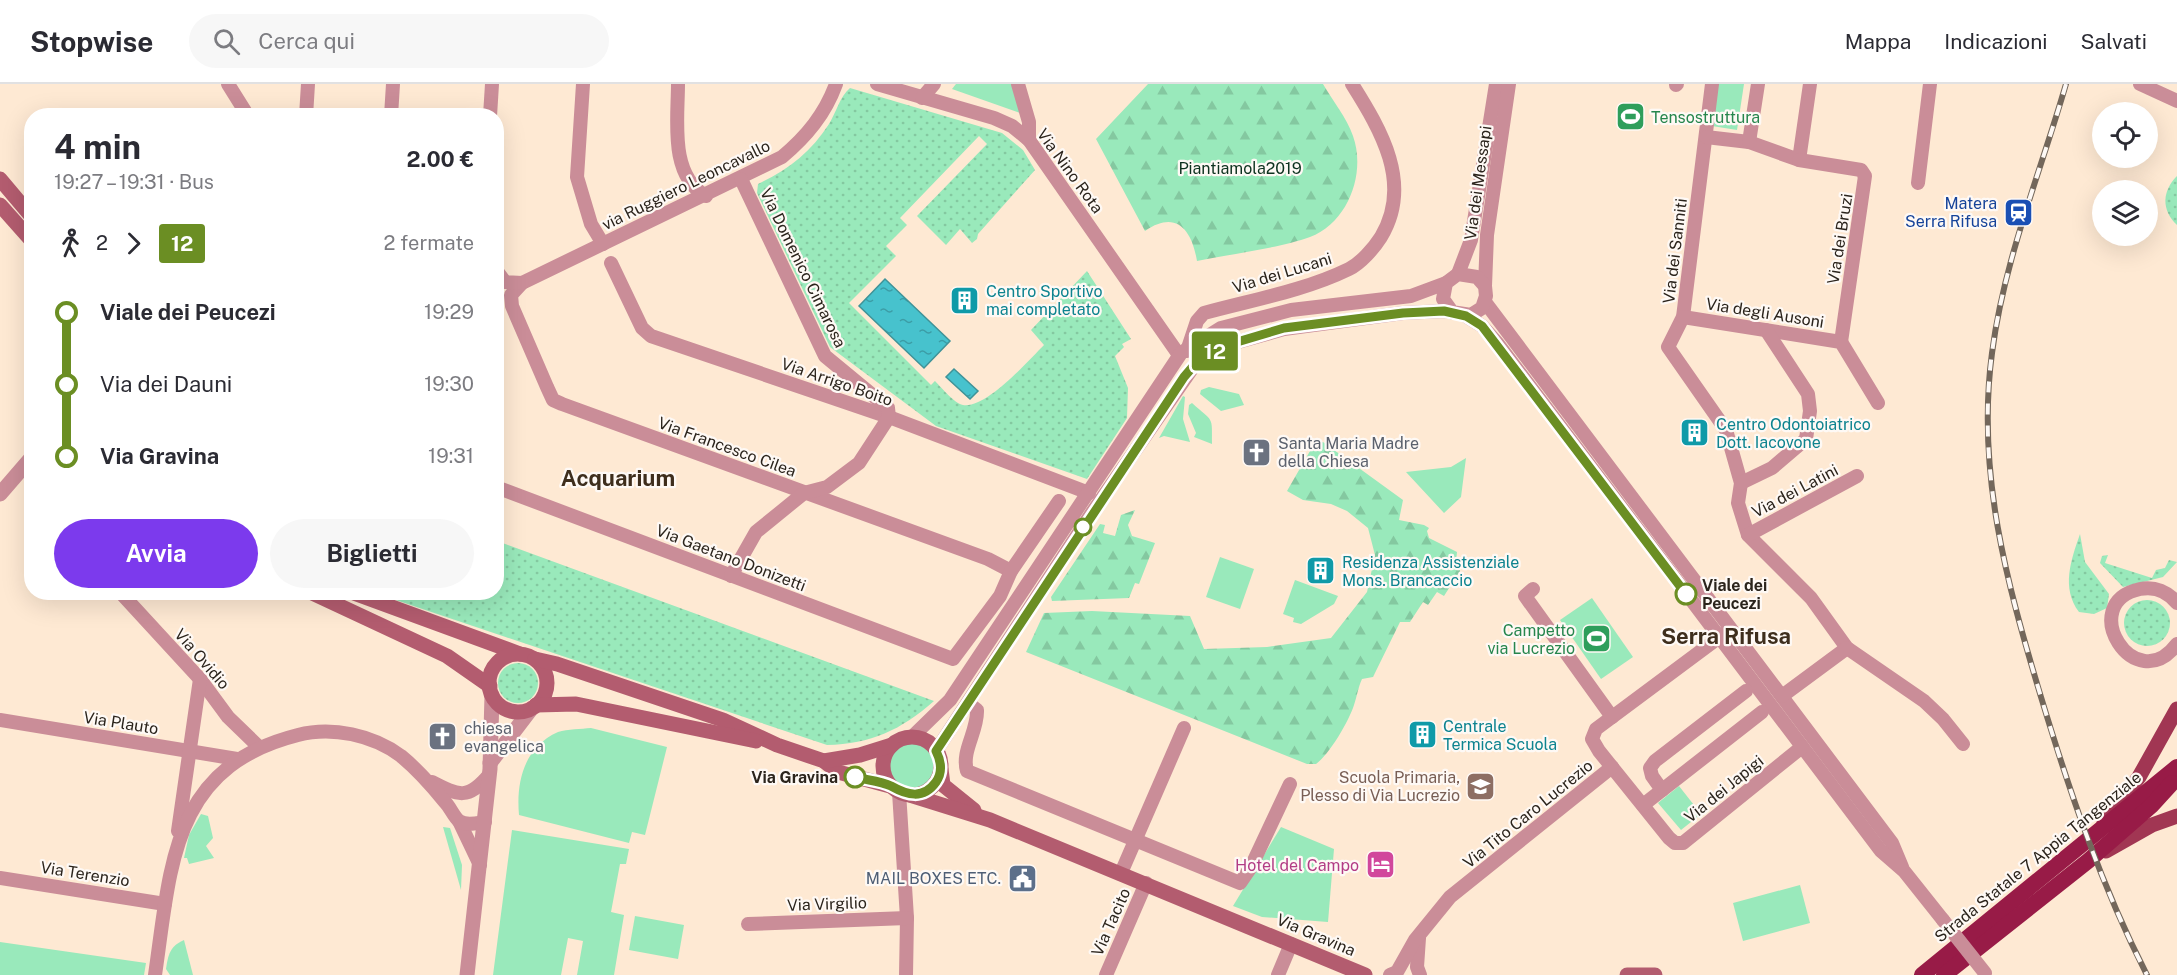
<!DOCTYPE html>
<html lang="it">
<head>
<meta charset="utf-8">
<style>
	body { margin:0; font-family:"Public Sans",sans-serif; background:#f7f7f7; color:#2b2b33; height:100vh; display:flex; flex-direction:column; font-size:22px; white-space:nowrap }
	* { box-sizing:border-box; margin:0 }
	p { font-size:20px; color:#7c7c81 }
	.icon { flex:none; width:33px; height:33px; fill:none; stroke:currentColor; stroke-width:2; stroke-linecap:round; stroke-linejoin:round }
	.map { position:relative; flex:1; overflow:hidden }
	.side { position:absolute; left:24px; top:24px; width:480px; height:492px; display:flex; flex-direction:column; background:#fff; border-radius:24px; box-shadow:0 6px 24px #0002 }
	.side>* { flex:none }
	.badge { padding:0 12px; border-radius:4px; font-size:21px; line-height:39px }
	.tools { position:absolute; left:2092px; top:18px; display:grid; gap:12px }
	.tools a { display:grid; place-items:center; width:66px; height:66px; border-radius:50%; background:#fff; box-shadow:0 6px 24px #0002; font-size:30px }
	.map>.badge { position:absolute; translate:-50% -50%; box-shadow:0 0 0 3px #fff }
	.legs { display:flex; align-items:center; gap:9px; height:66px; padding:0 30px; font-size:20px }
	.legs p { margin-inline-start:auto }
	.summary { display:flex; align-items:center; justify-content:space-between; height:102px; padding:0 30px }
	h1 { font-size:33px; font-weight:700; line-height:45px }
	.action { display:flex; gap:12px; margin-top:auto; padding:12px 30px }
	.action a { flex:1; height:69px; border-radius:36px; background:#7c3aed; color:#fff; font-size:24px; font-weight:700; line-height:69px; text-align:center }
	.action a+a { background:#f7f7f7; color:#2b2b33 }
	ul { padding:0 30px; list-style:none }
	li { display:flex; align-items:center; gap:21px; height:72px; font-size:22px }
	li i { display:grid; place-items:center; width:9px; height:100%; margin:0 8px; background:currentColor }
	li i::after { content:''; width:15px; height:15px; margin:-8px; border:4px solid; border-radius:50%; background:#fff }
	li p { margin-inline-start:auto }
	li:first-child i { background:linear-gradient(#0000 50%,currentColor 0) }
	li:last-child i { background:linear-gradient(currentColor 50%,#0000 0) }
	header { display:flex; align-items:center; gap:36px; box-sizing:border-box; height:84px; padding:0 30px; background:#fff; border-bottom:2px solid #e1e1e2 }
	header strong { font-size:28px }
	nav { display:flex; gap:33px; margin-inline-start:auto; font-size:21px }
	.search { width:420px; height:54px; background:#f7f7f7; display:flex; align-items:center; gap:15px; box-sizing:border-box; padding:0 21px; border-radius:33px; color:#7c7c81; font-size:22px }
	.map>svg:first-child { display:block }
	.grass { fill:url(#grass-dots) }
	.forest { fill:url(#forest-firs) }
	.green { fill:#99e9bb }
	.water { fill:url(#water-ripples); stroke:#3f9398; stroke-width:1.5 }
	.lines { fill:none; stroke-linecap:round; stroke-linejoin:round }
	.minor { stroke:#ca8d98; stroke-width:14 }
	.tertiary { stroke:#ca8d98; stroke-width:15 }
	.secondary { stroke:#b35c6f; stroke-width:15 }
	.primary { stroke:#a13653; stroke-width:15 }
	.trunk { stroke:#981b47; stroke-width:16 }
	.rail-casing { stroke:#73675b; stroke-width:6 }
	.rail { stroke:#fef9f5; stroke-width:4; stroke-dasharray:11; stroke-linecap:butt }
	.minor-bridge { stroke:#ca8d98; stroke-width:14 }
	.line-1-casing { stroke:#fff; stroke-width:14 }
	.line-1 { stroke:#6b8e23; stroke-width:9 }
	.stop-1-dot { fill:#fff; stroke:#6b8e23; stroke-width:3 }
	.labels { text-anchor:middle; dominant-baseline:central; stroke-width:4.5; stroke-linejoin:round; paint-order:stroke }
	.leisure-label { font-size:16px; fill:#27864d; stroke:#fef9f5; text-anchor:start }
	.park-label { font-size:16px; fill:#0d321f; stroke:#fef9f5 }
	.street-label { font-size:16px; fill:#2b241c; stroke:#fef9f5 }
	.transit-label { font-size:16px; fill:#164399; stroke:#fef9f5; text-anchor:end }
	.culture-label { font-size:16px; fill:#0d838f; stroke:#fef9f5; text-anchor:start }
	.worship-label { font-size:16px; fill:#5b616d; stroke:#fef9f5; text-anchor:start }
	.stop-label { font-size:16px; font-weight:bold; fill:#2b241c; stroke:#fef9f5; text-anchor:start }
	.education-label { font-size:16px; fill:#785e54; stroke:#fef9f5; text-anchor:end }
	.hotel-label { font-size:16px; fill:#b23c85; stroke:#fef9f5; text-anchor:end }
	.service-label { font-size:16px; fill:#4e5e75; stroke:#fef9f5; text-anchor:end }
	.district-label { font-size:22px; font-weight:bold; fill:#3e2e1d; stroke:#fef9f5 }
</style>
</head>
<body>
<header>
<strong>Stopwise</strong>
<div class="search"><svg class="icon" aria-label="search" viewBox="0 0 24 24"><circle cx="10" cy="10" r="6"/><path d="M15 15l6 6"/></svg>Cerca qui</div>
<nav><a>Mappa</a><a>Indicazioni</a><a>Salvati</a></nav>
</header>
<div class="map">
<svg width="2177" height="891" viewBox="0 0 2177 891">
	<defs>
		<pattern id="grass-dots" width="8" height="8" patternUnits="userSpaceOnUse" patternTransform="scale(1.5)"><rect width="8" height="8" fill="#99e9bb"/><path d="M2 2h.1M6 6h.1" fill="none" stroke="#84c8a0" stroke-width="1.8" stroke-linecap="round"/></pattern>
		<pattern id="forest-firs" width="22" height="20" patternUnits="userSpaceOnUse" patternTransform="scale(1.5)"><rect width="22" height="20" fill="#99e9bb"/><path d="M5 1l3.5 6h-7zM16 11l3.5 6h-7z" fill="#84c8a0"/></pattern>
		<pattern id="water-ripples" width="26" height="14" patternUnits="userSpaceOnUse" patternTransform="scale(1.5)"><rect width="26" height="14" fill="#47c2cd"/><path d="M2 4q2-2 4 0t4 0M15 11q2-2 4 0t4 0" fill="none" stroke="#3b9da6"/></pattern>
	</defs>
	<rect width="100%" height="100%" fill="#fee9d3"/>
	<g class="grass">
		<path d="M 850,4 L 1002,49 L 1023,66 L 1035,86 L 978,150 L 977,155 L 972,159 L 960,145 L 946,161 L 917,132 L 987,60 L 979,52 L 900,134 L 907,141 L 886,162 L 896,172 L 849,219 L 931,301 L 935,297 C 942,304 954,319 963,321 C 986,325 1029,276 1044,261 L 1031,246 L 1087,187 L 1131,255 L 1122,260 L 1124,263 L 1115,272 L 1128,304 L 1127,334 L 1087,395 L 936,342 L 830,263 L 757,109 L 758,100 C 788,86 811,68 829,40 C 836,29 840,12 850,4 Z"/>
		<path d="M 2177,92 L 2177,141 C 2161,126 2162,107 2177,92 Z"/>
		<path d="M 2080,450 L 2085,478 L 2109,510 L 2107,524 L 2094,530 L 2079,528 C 2061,504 2071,476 2080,450 Z"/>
		<path d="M 497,457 L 934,617 C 901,646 871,660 827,661 L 375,509 L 496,508 Z"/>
		<polygon points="2108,471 2105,479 2152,494 2156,486 2165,484 2169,476 2177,478 2163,493 2123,503 2100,479 2102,472"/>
		<circle cx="2147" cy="539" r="23"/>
		<circle cx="518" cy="599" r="20"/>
	</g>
	<g class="forest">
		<path d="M 1148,0 L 1323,0 C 1332,16 1347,34 1353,52 C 1366,88 1349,138 1310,153 C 1280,164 1231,170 1197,177 C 1192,147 1177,125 1145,147 L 1096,55 Z"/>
		<path d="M 1323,358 L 1403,416 L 1399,436 L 1424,441 L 1429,444 L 1427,447 L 1429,454 L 1457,468 L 1456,478 L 1460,487 L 1444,512 L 1437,508 L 1428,521 L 1423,518 L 1410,538 L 1400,538 L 1373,593 L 1362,595 C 1358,604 1357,612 1354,621 C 1349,637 1329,671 1316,680 L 1307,680 L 1026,568 L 1044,529 L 1092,527 L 1190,532 L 1204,565 L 1267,563 L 1331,554 L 1367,508 L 1375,471 L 1368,444 L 1347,427 L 1331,420 L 1303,416 L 1287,407 L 1314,360 Z"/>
		<polygon points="1135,426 1128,441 1132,452 1155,459 1139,500 1135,499 1129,514 1052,517 1051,513 1100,440 1105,441 1103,449 1115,452 1121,431"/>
	</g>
	<g class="green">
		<polygon points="956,0 1012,0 1020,29 952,5"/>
		<polygon points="1718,0 1744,0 1737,46 1712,42"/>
		<polygon points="1209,303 1239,310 1244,321 1221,327 1200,310 1201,306"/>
		<polygon points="1183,312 1185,313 1183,335 1190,358 1164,352 1159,354"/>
		<path d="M 1192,319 C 1214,339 1212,331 1212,360 L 1194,353 L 1196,349 L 1188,330 L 1189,321 Z"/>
		<polygon points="1466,374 1461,413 1444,429 1406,388 1451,383"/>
		<polygon points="1220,473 1254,485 1240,525 1206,513"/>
		<polygon points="1295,496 1338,512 1334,520 1301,540 1293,538 1294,534 1283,530"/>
		<polygon points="1592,514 1633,573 1601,595 1560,536"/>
		<path d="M 591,644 L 667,663 L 645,751 L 632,748 L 629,759 L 519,731 C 516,698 524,663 558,648 C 568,645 581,645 591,644 Z"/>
		<circle cx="912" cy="682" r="23"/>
		<polygon points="1679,702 1701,730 1681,746 1658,719"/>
		<polygon points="201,730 208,732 213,754 206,762 214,774 189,780 187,774 184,774 189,751"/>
		<polygon points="443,743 450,744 462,781 461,806"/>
		<polygon points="1281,743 1334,765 1328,838 1262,833 1233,822"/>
		<polygon points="512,746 629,765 626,780 620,780 611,828 624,831 614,891 577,891 583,857 568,854 561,891 493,891"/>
		<polygon points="1800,801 1810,839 1743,857 1733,819"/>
		<polygon points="635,832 684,841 678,875 629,866"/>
		<path d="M 184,856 L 193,891 L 170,891 L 166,885 C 168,871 170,862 184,856 Z"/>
		<polygon points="0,858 146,879 144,891 0,891"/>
	</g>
	<g class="water">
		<polygon points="885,195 950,257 924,284 859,222"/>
		<polygon points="954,285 978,307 970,315 946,293"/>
	</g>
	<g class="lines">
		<g class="minor">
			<polyline points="228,0 248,32"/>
			<polyline points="583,0 577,93 591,140 603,160"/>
			<path d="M 678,0 C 678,36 669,91 706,112"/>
			<path d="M 836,0 C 825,30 807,52 782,73 L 522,199 L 511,211 L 512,222 L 547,303 L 553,316 L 562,320 L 988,475 L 1011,487"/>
			<polyline points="877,0 994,34 1012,42 1029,56 1179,271"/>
			<polyline points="1018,0 1029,38 1029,56"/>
			<polyline points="1712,0 1683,233 1668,263 1726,346 1741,399 1738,419 1748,451 1811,514 1847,564 1924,617 1943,635 1963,660"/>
			<polyline points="2140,0 2177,17"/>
			<polyline points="1676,1 1677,0"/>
			<polyline points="922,14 934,0"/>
			<polyline points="306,32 308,0"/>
			<polyline points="391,32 393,0"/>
			<polyline points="490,32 492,0"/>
			<polyline points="1706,53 1749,58 1799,76 1810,0"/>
			<polyline points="1749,58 1758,0"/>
			<polyline points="1799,76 1861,86 1865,92 1841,258"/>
			<polyline points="1918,99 1930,0"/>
			<polyline points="611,179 642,244 651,252 889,333 1089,409"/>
			<polyline points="496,186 505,198 522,199"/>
			<polyline points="1458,190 1471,156 1496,0"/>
			<polyline points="1485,202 1487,151 1509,0"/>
			<polyline points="1485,218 1892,759 1902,783"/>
			<polyline points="1466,232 1482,242 1498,260 1881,767 1904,787 1943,836"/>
			<polyline points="1683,233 1841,258 1878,319"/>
			<path d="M 1187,267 L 1197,237 L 1204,229 C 1251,216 1304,207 1349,185 C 1361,179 1374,164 1381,153 C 1413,100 1381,46 1352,0"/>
			<polyline points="1741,399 1772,384 1806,355 1810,327 1808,310 1766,246"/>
			<polyline points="496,403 953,575 1000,512 1011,487 1059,417"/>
			<polyline points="1748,451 1857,392"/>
			<polyline points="731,492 756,448 804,409 827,403 859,379 889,333 888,324 825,272 741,95"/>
			<polyline points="1533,505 1525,512 1612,633"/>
			<polyline points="120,508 200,595 228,633 259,663"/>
			<path d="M 2177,519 C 2168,508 2155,502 2140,505 C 2075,519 2135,616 2177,560"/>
			<polyline points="1725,549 1596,645 1592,655 1599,667 1669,754 1675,759 1683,759 1802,663"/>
			<polyline points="1782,612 1847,564"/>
			<path d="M 968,619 L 977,626 C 978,647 961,667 967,687 L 1240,799 L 1251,783 L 1290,700"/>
			<polyline points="0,636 237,675"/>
			<polyline points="912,653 950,616 1181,269 1221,244 1291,226 1411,212 1446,199"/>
			<polyline points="936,667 1091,430 1196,279 1227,261 1284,245 1403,229 1445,227 1471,231 1482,224 1486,212 1485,202 1477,193 1458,190 1446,199 1443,215 1453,229"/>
			<path d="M 432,698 C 459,712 468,716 489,691"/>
			<polyline points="1662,706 1652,692 1650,684 1655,677 1746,607"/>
			<polyline points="899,708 907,834 906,891"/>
			<polyline points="1643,721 1762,628"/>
			<polyline points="459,737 480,781"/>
			<polyline points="178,747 200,595"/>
			<polyline points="1121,789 1184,644"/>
			<polyline points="0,794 165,820"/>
			<polyline points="748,840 907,834"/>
			<polyline points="1419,854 1417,883 1420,891"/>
			<path d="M 155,891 C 171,782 171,683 298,651 C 332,642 373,651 401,672 C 418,686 432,702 445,718 C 450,723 454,733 459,737 C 466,742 477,739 485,738"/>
			<polyline points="1106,891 1146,799"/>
			<polyline points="1278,891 1291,860"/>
			<polyline points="1390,891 1397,888 1415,856 1450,813 1612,683"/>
		</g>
		<g class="tertiary">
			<polyline points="0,410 32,373"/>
			<polyline points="490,679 532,624"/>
			<polyline points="467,891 490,685 492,611"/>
		</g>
		<g class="secondary">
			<polyline points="0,95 32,133"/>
			<polyline points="0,121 32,157"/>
			<polyline points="310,508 447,572 490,602"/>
			<polyline points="351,508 520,570"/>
			<circle cx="518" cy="599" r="29"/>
			<polyline points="535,575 557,580 723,636 777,661 824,677 838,688 890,702"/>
			<polyline points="536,621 576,620 756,657"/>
			<circle cx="912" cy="682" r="29"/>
			<polyline points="824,677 860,671 892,661"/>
			<polyline points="941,685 943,701 974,726"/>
			<polyline points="910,711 990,736 1365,891"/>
			<polyline points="1627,891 1655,891"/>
		</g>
		<g class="primary">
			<polyline points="2104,739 2139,693 2177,625"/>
			<polyline points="2106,767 2152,741 2177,732"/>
		</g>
		<g class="trunk">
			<polyline points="1922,891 2177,683"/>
			<polyline points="1944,891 2088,777 2151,722 2172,699"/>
		</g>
		<defs>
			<path id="rail" d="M 2066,0 C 2040,90 2004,176 1992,269 C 1976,388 2007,500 2041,613 C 2070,709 2101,801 2147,891"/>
		</defs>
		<use href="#rail" class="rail-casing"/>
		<use href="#rail" class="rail"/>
		<polyline class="minor-bridge" points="1943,836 1985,889"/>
	</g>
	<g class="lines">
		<defs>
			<path id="line-1" d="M 855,693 C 866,696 881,697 891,702 C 907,711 923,716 936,698 C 943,688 941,677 936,667 L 1184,293 L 1196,279 L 1227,261 L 1284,244 L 1403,229 L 1444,227 L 1466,232 L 1482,242 L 1686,510"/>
		</defs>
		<use href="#line-1" class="line-1-casing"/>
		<use href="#line-1" class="line-1"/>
	</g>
	<defs>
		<symbol id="stadium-square" viewBox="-11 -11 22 22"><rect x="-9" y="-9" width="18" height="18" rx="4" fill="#2e9e5b" stroke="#fef9f5"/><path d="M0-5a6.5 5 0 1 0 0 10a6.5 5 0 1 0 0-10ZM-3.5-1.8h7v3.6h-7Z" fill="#fff"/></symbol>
		<symbol id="station-square" viewBox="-11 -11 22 22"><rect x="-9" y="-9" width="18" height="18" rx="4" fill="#1a4fb4" stroke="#fef9f5"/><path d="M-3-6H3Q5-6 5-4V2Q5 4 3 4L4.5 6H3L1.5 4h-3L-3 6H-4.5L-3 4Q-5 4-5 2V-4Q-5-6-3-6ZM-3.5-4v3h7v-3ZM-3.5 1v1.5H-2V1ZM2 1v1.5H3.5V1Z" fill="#fff"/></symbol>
		<symbol id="building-square" viewBox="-11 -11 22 22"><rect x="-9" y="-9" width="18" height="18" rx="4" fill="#0f9aa8" stroke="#fef9f5"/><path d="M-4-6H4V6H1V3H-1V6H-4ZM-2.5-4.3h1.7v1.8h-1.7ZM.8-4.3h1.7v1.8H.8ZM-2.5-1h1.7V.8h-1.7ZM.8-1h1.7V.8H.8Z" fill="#fff"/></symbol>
		<symbol id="church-square" viewBox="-11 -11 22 22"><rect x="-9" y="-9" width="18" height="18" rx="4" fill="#6b7280" stroke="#fef9f5"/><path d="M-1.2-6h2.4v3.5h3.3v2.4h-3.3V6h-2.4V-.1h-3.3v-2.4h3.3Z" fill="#fff"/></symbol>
		<symbol id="school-square" viewBox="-11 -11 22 22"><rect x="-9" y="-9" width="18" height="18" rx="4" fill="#8d6e63" stroke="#fef9f5"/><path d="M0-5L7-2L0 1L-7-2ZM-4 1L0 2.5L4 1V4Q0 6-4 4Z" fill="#fff"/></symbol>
		<symbol id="hotel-square" viewBox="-11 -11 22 22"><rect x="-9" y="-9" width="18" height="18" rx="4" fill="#d1479c" stroke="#fef9f5"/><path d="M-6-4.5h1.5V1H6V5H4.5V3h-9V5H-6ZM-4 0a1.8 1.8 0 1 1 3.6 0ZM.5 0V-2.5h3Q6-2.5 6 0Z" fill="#fff"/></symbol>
		<symbol id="civic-square" viewBox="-11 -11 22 22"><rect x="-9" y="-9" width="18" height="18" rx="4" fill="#5c6f8a" stroke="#fef9f5"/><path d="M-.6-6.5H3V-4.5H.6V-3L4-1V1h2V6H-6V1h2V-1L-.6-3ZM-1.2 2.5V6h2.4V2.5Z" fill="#fff"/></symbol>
	</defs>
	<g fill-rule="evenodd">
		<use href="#stadium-square" x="1614" y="16" width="33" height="33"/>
		<use href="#station-square" x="2002" y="112" width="33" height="33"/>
		<use href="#building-square" x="948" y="200" width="33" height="33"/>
		<use href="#building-square" x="1678" y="332" width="33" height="33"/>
		<use href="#church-square" x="1240" y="352" width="33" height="33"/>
		<use href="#building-square" x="1304" y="470" width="33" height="33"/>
		<use href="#stadium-square" x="1580" y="538" width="33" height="33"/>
		<use href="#building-square" x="1406" y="634" width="33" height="33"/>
		<use href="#church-square" x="426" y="636" width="33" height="33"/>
		<use href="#school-square" x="1464" y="686" width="33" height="33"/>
		<use href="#hotel-square" x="1364" y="764" width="33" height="33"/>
		<use href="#civic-square" x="1006" y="778" width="33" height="33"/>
	</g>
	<g class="stop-1-dot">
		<circle cx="1083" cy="443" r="8"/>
		<circle cx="1686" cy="510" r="10"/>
		<circle cx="855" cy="693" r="10"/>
	</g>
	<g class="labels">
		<g class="leisure-label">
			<text x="1651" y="33">Tensostruttura</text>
			<text x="1575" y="546" text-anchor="end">Campetto<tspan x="1575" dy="18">via Lucrezio</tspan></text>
		</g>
		<g class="park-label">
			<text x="1240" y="84">Piantiamola2019</text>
		</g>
		<g class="street-label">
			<text transform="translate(1070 87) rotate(54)">Via Nino Rota</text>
			<text transform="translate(1478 99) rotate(-82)">Via dei Messapi</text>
			<text transform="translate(686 101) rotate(-26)">via Ruggiero Leoncavallo</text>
			<text transform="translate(1840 155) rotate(-81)">Via dei Bruzi</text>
			<text transform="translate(1675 167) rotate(-83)">Via dei Sanniti</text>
			<text transform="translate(803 184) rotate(64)">Via Domenico Cimarosa</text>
			<text transform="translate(1282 189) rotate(-17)">Via dei Lucani</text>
			<text transform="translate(1765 229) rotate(9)">Via degli Ausoni</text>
			<text transform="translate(837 298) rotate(19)">Via Arrigo Boito</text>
			<text transform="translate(727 363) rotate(20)">Via Francesco Cilea</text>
			<text transform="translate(1795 407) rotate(-28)">Via dei Latini</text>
			<text transform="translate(731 474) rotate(21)">Via Gaetano Donizetti</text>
			<text transform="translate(202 575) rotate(49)">Via Ovidio</text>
			<text transform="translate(121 639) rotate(9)">Via Plauto</text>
			<text transform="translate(1724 705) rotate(-39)">Via dei Japigi</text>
			<text transform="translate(1528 730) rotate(-39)">Via Tito Caro Lucrezio</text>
			<text transform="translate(2038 773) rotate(-39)">Strada Statale 7 Appia Tangenziale</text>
			<text transform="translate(85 790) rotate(9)">Via Terenzio</text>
			<text transform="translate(827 820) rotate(-2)">Via Virgilio</text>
			<text transform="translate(1111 838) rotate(-66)">Via Tacito</text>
			<text transform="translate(1316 851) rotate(23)">Via Gravina</text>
		</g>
		<g class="transit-label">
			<text x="1997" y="119">Matera<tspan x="1997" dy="18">Serra Rifusa</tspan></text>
		</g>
		<g class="culture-label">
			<text x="986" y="207">Centro Sportivo<tspan x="986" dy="18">mai completato</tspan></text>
			<text x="1716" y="340">Centro Odontoiatrico<tspan x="1716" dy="18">Dott. Iacovone</tspan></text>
			<text x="1342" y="478">Residenza Assistenziale<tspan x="1342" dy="18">Mons. Brancaccio</tspan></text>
			<text x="1443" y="642">Centrale<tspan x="1443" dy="18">Termica Scuola</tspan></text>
		</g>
		<g class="worship-label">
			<text x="1278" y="359">Santa Maria Madre<tspan x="1278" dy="18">della Chiesa</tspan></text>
			<text x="464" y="644">chiesa<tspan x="464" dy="18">evangelica</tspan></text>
		</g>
		<g class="stop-label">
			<text x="1702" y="501">Viale dei<tspan x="1702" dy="18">Peucezi</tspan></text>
			<text x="838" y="693" text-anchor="end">Via Gravina</text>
		</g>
		<g class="education-label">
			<text x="1460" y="693">Scuola Primaria,<tspan x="1460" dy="18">Plesso di Via Lucrezio</tspan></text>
		</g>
		<g class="hotel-label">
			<text x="1359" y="781">Hotel del Campo</text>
		</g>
		<g class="service-label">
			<text x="1001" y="794">MAIL BOXES ETC.</text>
		</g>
		<g class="district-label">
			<text x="618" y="394">Acquarium</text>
			<text x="1726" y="552">Serra Rifusa</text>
		</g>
	</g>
</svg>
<div class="tools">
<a><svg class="icon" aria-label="locate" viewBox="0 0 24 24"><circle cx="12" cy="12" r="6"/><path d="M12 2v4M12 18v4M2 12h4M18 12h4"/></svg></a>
<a><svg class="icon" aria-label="layers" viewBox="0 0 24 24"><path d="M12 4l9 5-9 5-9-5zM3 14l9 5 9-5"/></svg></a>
</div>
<b class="badge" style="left:1215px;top:267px;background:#6b8e23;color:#fff">12</b>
<section class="side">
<div class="summary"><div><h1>4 min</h1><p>19:27 – 19:31 · Bus</p></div><b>2.00 €</b></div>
<div class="legs"><svg class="icon" aria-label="walk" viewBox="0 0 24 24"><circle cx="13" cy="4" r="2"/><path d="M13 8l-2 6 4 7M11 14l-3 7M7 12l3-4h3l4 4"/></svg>2<svg class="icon" aria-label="forward" viewBox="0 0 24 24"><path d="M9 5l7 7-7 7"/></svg><b class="badge" style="background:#6b8e23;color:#fff">12</b><p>2 fermate</p></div>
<ul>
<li><i style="color:#6b8e23"></i><b>Viale dei Peucezi</b><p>19:29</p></li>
<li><i style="color:#6b8e23"></i><span>Via dei Dauni</span><p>19:30</p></li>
<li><i style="color:#6b8e23"></i><b>Via Gravina</b><p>19:31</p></li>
</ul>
<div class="action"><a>Avvia</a><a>Biglietti</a></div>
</section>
</div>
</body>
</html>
